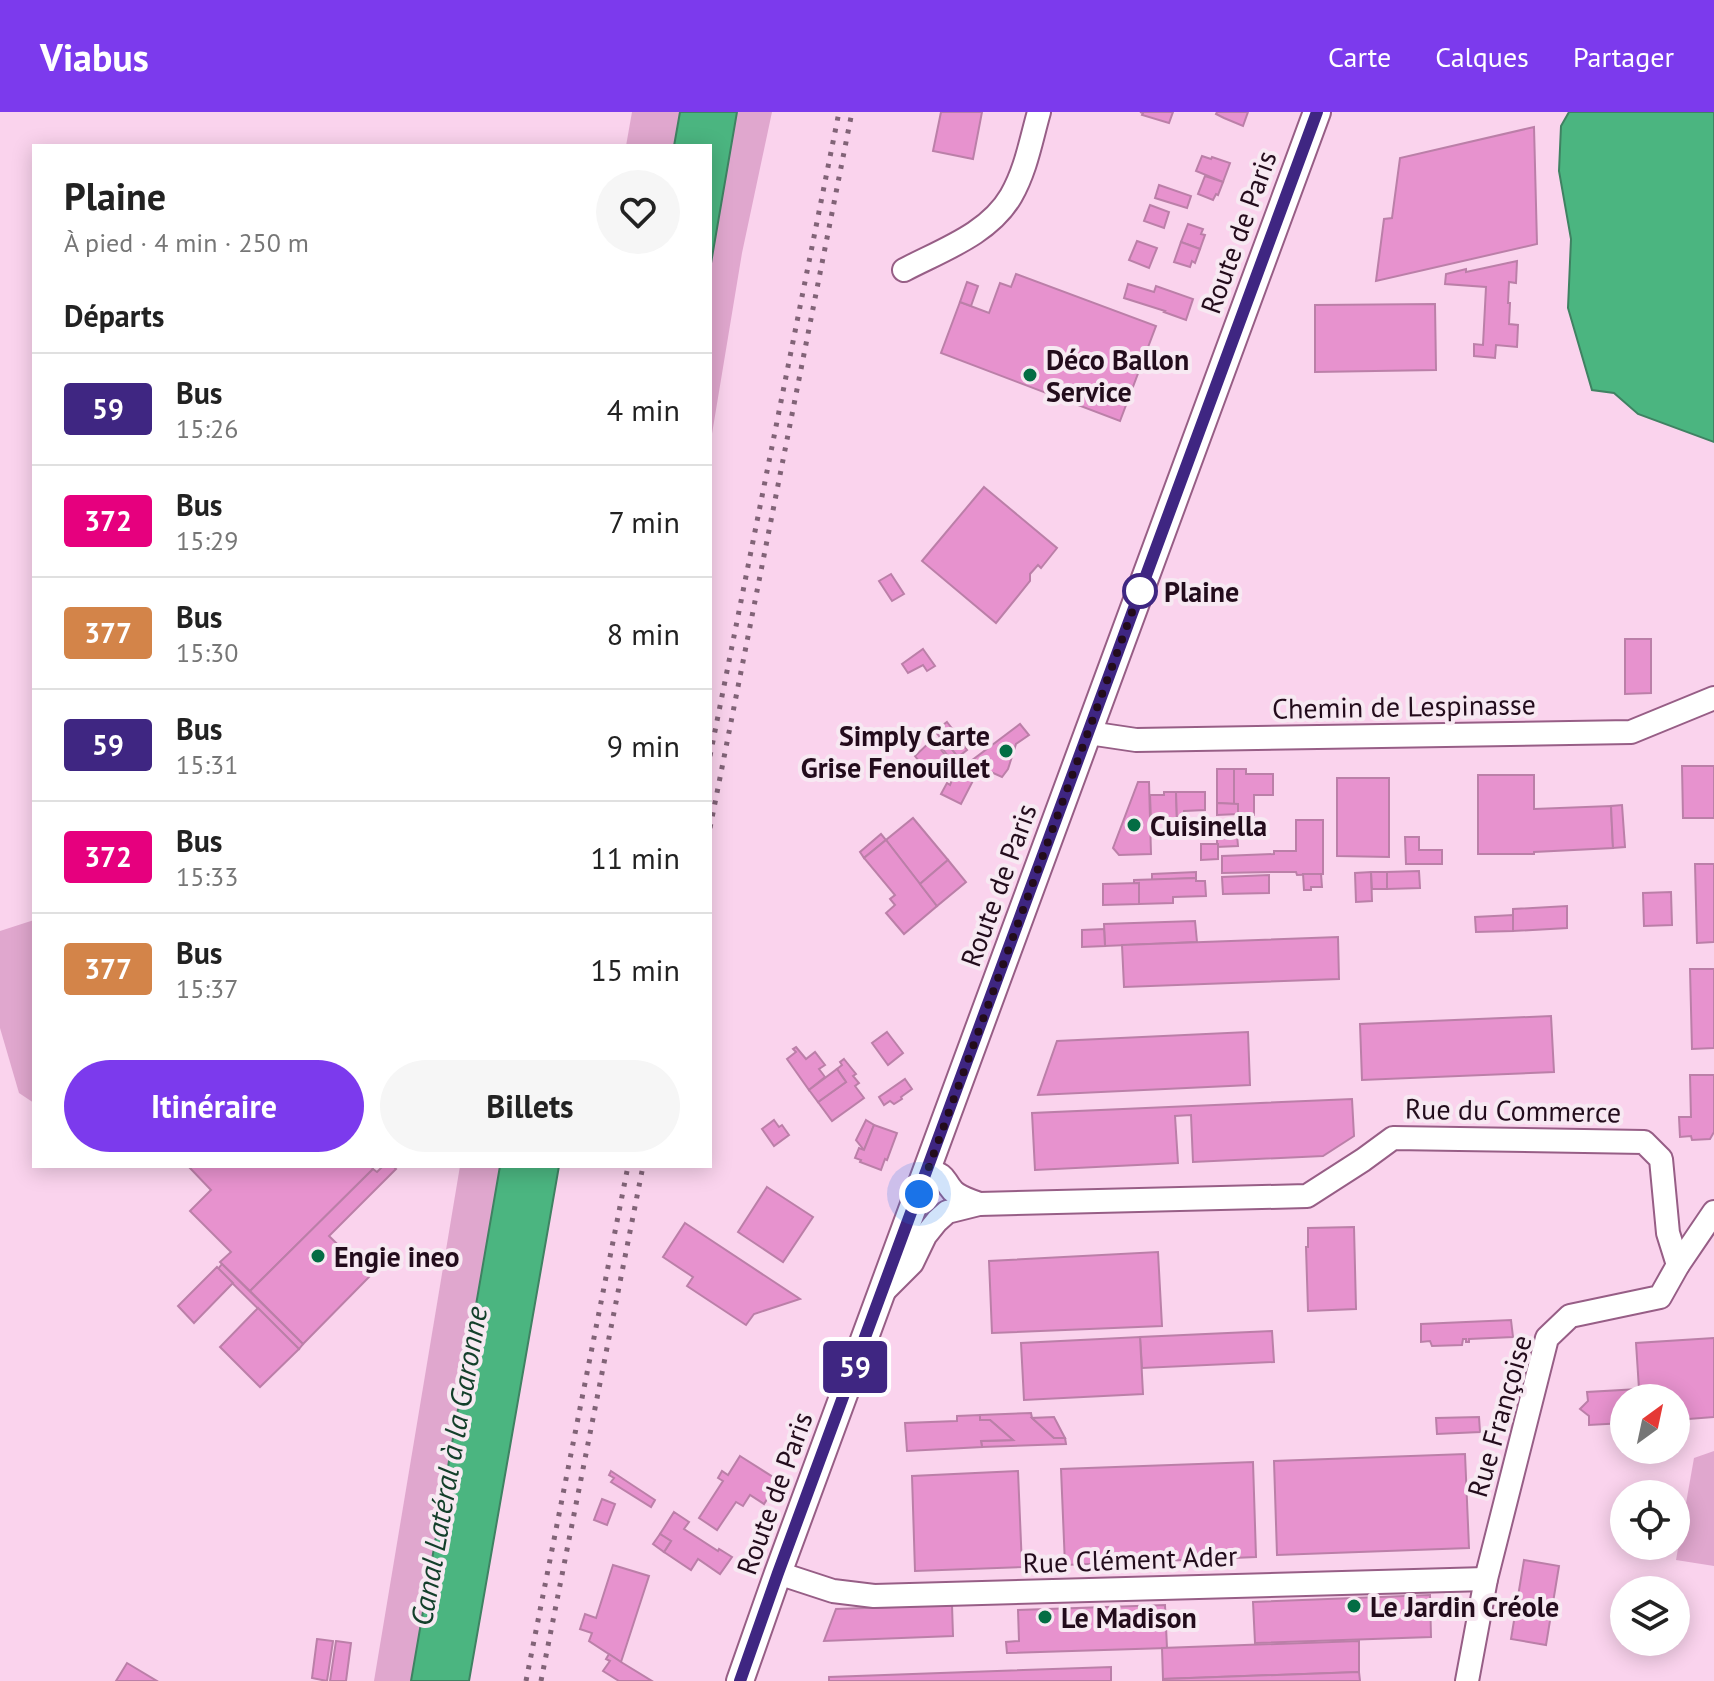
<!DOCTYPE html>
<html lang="fr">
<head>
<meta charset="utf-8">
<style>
	body { margin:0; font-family:"PT Sans",sans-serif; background:#f6f6f6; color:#222; height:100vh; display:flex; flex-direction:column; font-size:30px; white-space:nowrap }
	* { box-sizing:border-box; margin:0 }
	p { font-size:26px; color:#767676 }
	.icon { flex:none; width:44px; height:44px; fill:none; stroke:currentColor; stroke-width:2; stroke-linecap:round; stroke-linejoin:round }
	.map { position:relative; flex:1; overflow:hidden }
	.sheet { position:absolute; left:32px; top:32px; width:680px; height:1024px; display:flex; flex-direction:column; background:#fff; border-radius:0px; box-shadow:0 4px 20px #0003 }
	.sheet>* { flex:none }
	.badge { padding:0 16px; border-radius:6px; font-size:28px; line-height:52px }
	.needle { width:52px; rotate:33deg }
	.buttons { position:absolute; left:1610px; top:1272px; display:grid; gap:16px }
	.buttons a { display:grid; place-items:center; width:80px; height:80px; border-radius:50%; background:#fff; box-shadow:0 4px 20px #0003; font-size:40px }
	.you { position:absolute; width:40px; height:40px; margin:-20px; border:6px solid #fff; border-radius:50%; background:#1a73e8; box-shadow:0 0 0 12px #1a73e833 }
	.map>.badge { position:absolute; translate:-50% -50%; box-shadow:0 0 0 4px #fff }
	h2 { padding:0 32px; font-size:30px; line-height:72px }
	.round { display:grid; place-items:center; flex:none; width:84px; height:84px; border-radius:42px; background:#f6f6f6 }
	.head { display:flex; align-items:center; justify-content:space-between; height:136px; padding:0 32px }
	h1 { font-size:38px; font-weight:800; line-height:60px }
	.cta { display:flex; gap:16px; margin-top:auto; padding:16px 32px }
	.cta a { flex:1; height:92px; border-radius:48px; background:#7c3aed; color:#fff; font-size:32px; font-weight:800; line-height:92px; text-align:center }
	.cta a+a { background:#f6f6f6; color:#222 }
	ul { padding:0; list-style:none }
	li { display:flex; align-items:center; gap:24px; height:112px; padding:0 32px; border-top:2px solid #e0e0e0 }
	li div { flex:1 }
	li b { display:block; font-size:30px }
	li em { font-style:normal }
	li .badge { min-width:88px; font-weight:700; text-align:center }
	header { display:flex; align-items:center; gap:48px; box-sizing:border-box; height:112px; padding:0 40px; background:#7c3aed; color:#fff }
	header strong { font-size:38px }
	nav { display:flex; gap:44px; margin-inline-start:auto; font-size:28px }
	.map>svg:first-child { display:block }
	.green { fill:#e0a7ce }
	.water { fill:#4bb580; stroke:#3f8262; stroke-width:2 }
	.building { fill:#e792ce; stroke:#bb7fa8; stroke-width:2 }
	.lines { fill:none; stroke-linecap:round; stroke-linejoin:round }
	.minor-casing { stroke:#975e86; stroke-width:26 }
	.major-casing { stroke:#975e86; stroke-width:30 }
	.minor { stroke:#fff; stroke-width:22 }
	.major { stroke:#fff; stroke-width:26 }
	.rail { stroke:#816377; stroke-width:5; stroke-dasharray:4 8; stroke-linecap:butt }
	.line-casing { stroke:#fff; stroke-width:18 }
	.line { stroke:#3f2682; stroke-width:12 }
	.walk { stroke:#230c1c; stroke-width:8; stroke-dasharray:0 14.4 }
	.poi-dot { fill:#036d44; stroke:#f7e9f2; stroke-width:3 }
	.stop-dot { fill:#fff; stroke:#3f2682; stroke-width:4 }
	.labels { text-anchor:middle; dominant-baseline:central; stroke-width:8; stroke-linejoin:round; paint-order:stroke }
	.street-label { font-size:28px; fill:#230c1c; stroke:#f7e9f2 }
	.poi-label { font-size:28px; font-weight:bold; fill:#230c1c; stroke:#f7e9f2; text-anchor:start }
	.stop-label { font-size:28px; font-weight:bold; fill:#230c1c; stroke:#f7e9f2; text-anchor:start }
	.water-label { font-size:30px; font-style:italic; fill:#133f2a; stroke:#f7e9f2 }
</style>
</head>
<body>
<header>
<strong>Viabus</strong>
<nav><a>Carte</a><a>Calques</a><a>Partager</a></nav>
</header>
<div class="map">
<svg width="1714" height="1569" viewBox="0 0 1714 1569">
	<rect width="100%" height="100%" fill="#fad3ed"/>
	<g class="green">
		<polygon points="632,0 680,0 674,34 626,34"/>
		<polygon points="737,0 772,0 742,141 710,334 710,157"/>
		<polygon points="34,808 34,991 19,981 0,916 0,819"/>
		<polygon points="460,1054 500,1054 411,1569 374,1569"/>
		<polygon points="1714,1339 1714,1454 1676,1448 1694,1346"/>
	</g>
	<g class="water">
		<polygon points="680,0 737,0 710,157 710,34 674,34"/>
		<polygon points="1569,0 1714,0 1714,330 1638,302 1614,281 1592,278 1568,196 1571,127 1559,59 1561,14"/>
		<polygon points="500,1054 559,1054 469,1569 411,1569"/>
	</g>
	<g class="building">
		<polygon points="941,0 982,0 973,47 933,39"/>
		<polygon points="1140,0 1173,0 1169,11 1142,3 1143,1"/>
		<polygon points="1217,0 1248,0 1243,14 1224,6 1216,2"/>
		<polygon points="1534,15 1537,132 1376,169 1384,107 1392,106 1400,46"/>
		<polygon points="1202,44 1211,47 1212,45 1230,51 1223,70 1196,59"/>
		<polygon points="1205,64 1223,70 1218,83 1216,82 1213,88 1198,82"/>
		<polygon points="1159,73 1191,84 1187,96 1155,86"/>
		<polygon points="1150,93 1169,100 1164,116 1144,109"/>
		<polygon points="1188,112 1203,117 1201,122 1205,123 1200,137 1181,130"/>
		<polygon points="1137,129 1157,136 1149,156 1129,148"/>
		<polygon points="1181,130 1200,137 1195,151 1192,149 1190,155 1174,150"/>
		<polygon points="1517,149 1516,171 1509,170 1508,191 1510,191 1509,212 1518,213 1517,235 1496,233 1495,246 1474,244 1474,232 1483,233 1486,175 1445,172 1446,162 1466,157 1466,160"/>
		<polygon points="1016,162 1156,214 1120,309 941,241 960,190 989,201 1000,171 1011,175"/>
		<polygon points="967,170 978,174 971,194 960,190"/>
		<polygon points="1128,172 1154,180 1156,174 1193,187 1186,208 1164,200 1165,199 1124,186"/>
		<polygon points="1435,192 1436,258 1315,260 1315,193"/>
		<polygon points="984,375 1057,436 1041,456 1038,453 1030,462 1030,469 996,511 922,449"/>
		<polygon points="891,462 904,482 892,489 879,469"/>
		<polygon points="1625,527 1651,527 1651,581 1625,582"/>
		<polygon points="923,537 935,554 927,559 923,553 908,561 902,552"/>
		<polygon points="947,610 954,619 944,627 958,645 952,649 938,631 942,628 935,619"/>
		<polygon points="1020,612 1029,623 1016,632 1008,657 1002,665 980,655 961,692 941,682 947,671 950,673 955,661"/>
		<polygon points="954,619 967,638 958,645 944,627"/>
		<polygon points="933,627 951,651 933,667 915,644"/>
		<polygon points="1682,654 1714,654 1714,706 1683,706"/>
		<polygon points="1217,657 1234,657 1234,692 1217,691"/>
		<polygon points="1234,657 1246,657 1246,662 1273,662 1273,683 1254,683 1254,703 1238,702 1238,692 1234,692"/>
		<polygon points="1478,663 1534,663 1534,697 1611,694 1613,736 1534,740 1534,742 1478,742"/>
		<polygon points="1337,666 1389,666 1389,745 1337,744"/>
		<polygon points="1138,670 1149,670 1151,742 1119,743 1113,736"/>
		<polygon points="1164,680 1176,680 1177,709 1151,709 1150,683 1164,683"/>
		<polygon points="1176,680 1205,680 1205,698 1184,699 1184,709 1177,709"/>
		<polygon points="1217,691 1238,692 1238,702 1217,703"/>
		<polygon points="1622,693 1625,735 1613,736 1611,694"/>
		<polygon points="913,706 948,748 920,772 886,728"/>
		<polygon points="1296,708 1323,708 1323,762 1297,763 1296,760 1276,760 1222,761 1222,744 1274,742 1274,739 1296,739"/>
		<polygon points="881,722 886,728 864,746 860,740"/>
		<polygon points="1237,723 1238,734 1217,735 1217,724"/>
		<polygon points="1405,725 1419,725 1419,738 1442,738 1442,752 1406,752"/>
		<polygon points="886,728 937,794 904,822 886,801 895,793 890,787 895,783 864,746"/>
		<polygon points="1201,732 1218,732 1218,747 1201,748"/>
		<polygon points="948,748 966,770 937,794 920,772"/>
		<polygon points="1695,752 1714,752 1714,830 1697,831"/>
		<polygon points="1419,759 1420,776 1387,777 1387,760"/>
		<polygon points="1196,760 1196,766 1152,768 1152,762"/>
		<polygon points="1371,760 1372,789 1356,790 1355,761"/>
		<polygon points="1371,760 1387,760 1387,777 1372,777"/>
		<polygon points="1303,762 1321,762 1322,775 1311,775 1311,778 1304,778"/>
		<polygon points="1269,763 1269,781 1223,782 1222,765"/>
		<polygon points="1196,766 1196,769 1205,769 1206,784 1173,785 1173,791 1139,792 1139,771 1134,772 1134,768"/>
		<polygon points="1139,771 1139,792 1103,793 1103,772"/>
		<polygon points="1671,780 1672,813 1644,814 1643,781"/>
		<polygon points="1567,794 1567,816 1513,819 1513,797"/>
		<polygon points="1513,803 1513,819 1476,820 1475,805"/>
		<polygon points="1195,809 1197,830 1105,834 1104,812"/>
		<polygon points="1104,817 1105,834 1082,835 1082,818"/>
		<polygon points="1338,825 1339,867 1124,875 1122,833"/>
		<polygon points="1690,857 1714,857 1714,936 1692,937"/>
		<polygon points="1551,904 1554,960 1362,968 1360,912"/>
		<polygon points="887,920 903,941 888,953 872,931"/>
		<polygon points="1248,920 1250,973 1038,983 1057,929"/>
		<polygon points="796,935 806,947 815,940 825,953 819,957 825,965 809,978 787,947 796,940 793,937"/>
		<polygon points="844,947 856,962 853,964 859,971 855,974 864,986 832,1009 818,990 846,970 837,957 842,953 840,950"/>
		<polygon points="837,957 846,970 818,990 809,978"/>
		<polygon points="1690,963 1714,963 1714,1020 1710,1027 1692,1028 1691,1024 1680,1025 1679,1005 1691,1005"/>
		<polygon points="905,967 912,977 901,985 902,987 894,992 890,989 884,993 879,985"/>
		<polygon points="1352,987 1354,1024 1323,1044 1193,1050 1191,1003 1175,1004 1178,1051 1035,1058 1032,1001"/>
		<polygon points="774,1008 779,1015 782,1013 789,1023 774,1034 762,1017"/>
		<polygon points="866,1008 874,1013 864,1038 856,1028"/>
		<polygon points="874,1013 897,1021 887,1048 885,1047 881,1058 860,1050 861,1048 855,1046 859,1036 864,1038"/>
		<polygon points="188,1054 371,1054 373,1057 250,1179 220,1150 231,1140 190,1099 211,1078"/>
		<polygon points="383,1054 393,1054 396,1057 329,1124 370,1164 303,1232 250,1179 373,1057 377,1060"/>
		<polygon points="767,1075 813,1105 783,1150 738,1120"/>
		<polygon points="685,1111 800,1187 754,1202 746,1213 687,1174 693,1165 663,1145"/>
		<polygon points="1354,1115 1356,1197 1308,1199 1306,1135 1308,1135 1308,1116"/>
		<polygon points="1158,1140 1162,1214 992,1221 989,1149"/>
		<polygon points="222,1152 303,1232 299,1237 218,1157"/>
		<polygon points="217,1155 233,1171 194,1211 178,1194"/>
		<polygon points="258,1196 299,1237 260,1275 220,1235"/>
		<polygon points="1511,1208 1513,1225 1469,1227 1469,1230 1466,1230 1466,1227 1463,1227 1462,1233 1432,1234 1430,1229 1421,1230 1421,1212"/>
		<polygon points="1272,1219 1274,1250 1142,1256 1140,1225"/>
		<polygon points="1140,1225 1143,1282 1024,1288 1021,1231"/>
		<polygon points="1714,1226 1714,1305 1676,1308 1676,1286 1624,1286 1624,1311 1589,1313 1589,1304 1580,1297 1588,1289 1587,1280 1639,1277 1636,1231"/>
		<polygon points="1031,1301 1032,1306 1054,1326 1065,1326 1066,1332 982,1335 981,1329 1013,1328 990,1308 980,1308 980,1303"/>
		<polygon points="980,1303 980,1308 990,1308 1013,1328 981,1329 982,1335 907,1339 905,1311 957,1309 957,1304"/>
		<polygon points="1054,1305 1065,1326 1054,1326 1032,1306"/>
		<polygon points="1479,1305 1480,1320 1437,1322 1436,1306"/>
		<polygon points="1465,1342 1469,1436 1277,1443 1274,1349"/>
		<polygon points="740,1344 784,1372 782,1377 776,1373 764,1392 750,1383 743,1394 736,1390 717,1418 699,1406 723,1369 718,1366 722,1359 728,1363"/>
		<polygon points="1253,1350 1256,1445 1065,1453 1061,1357"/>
		<polygon points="611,1359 655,1388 651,1395 611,1370 614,1366 609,1363"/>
		<polygon points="1018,1359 1022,1455 915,1459 912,1364"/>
		<polygon points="602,1387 615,1392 607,1413 594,1408"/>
		<polygon points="674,1400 689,1410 684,1417 718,1439 719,1437 732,1445 720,1462 698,1447 691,1458 664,1440 671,1429 660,1422"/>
		<polygon points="660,1422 671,1429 664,1440 653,1432"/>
		<polygon points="1524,1448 1559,1454 1546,1533 1511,1527"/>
		<polygon points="613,1453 649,1464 621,1550 589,1529 592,1521 580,1517 585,1502 596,1506"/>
		<polygon points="1430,1483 1431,1525 1255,1531 1253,1490"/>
		<polygon points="952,1493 953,1524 824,1529 836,1497"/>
		<polygon points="1165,1493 1167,1536 1007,1541 1006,1530 1019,1529 1018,1498"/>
		<polygon points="317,1527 333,1529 327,1569 312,1566"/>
		<polygon points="336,1529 351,1531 346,1569 330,1569"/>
		<polygon points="1359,1529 1359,1560 1163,1567 1162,1536"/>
		<polygon points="609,1542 621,1550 652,1569 619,1569 603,1559 610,1549 606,1547"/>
		<polygon points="127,1551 157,1569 116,1569"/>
		<polygon points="1111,1555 1111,1569 829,1569 829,1565"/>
		<polygon points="1359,1560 1360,1569 1163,1569 1163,1567"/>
	</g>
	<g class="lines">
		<defs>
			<g id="minor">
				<path d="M 904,158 C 942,138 989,122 1011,84 C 1026,58 1031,28 1039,0"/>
				<polyline points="1089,621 1136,628 1631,620 1714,586"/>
				<polyline points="979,1092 1307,1084 1363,1048 1393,1026 1644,1030 1661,1047 1668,1121 1678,1153"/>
				<path d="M 884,1179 L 912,1151 L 925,1124 L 937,1109 L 947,1100 L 979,1092 C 970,1088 960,1086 953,1079 C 941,1065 949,1066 928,1057"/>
				<polyline points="778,1461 833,1479 874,1484 1486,1467"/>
				<polyline points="1467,1569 1486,1467 1547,1226 1570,1204 1660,1185 1678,1153 1714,1100"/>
			</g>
			<polyline id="major" points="740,1569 778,1461 1317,0"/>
		</defs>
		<use href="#minor" class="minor-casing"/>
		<use href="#major" class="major-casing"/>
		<use href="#minor" class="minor"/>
		<use href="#major" class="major"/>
		<g class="rail">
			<polyline points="710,644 839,0"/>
			<polyline points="710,716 852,0"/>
			<polyline points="526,1569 628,1054"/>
			<polyline points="541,1569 643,1054"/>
		</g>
	</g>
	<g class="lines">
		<defs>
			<polyline id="line" points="740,1569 778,1461 1317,0"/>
		</defs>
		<use href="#line" class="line-casing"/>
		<use href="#line" class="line"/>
		<polyline class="walk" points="919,1082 1142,473 1140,479"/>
	</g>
	<g class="poi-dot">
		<circle cx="1030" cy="263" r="8"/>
		<circle cx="1006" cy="639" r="8"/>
		<circle cx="1134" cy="713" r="8"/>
		<circle cx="318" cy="1144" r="8"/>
		<circle cx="1354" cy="1494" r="8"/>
		<circle cx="1045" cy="1505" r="8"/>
	</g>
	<circle class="stop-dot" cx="1140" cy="479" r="16"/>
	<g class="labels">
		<g class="street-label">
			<text transform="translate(1238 120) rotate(-70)">Route de Paris</text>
			<text transform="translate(1404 594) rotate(-1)">Chemin de Lespinasse</text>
			<text transform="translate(998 773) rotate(-70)">Route de Paris</text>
			<text transform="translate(1513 998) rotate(1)">Rue du Commerce</text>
			<text transform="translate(1499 1304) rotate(-74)">Rue Françoise</text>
			<text transform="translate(774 1381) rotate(-70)">Route de Paris</text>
			<text transform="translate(1130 1447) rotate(-2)">Rue Clément Ader</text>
		</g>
		<g class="poi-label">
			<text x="1046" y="247">Déco Ballon<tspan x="1046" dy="32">Service</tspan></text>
			<text x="990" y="623" text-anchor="end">Simply Carte<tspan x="990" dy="32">Grise Fenouillet</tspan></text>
			<text x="1150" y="713">Cuisinella</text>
			<text x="334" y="1144">Engie ineo</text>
			<text x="1370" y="1494">Le Jardin Créole</text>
			<text x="1061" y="1505">Le Madison</text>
		</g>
		<g class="stop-label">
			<text x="1164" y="479">Plaine</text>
		</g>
		<g class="water-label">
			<text transform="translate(448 1354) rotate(-80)">Canal Latéral à la Garonne</text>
		</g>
	</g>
</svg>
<div class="buttons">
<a><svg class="needle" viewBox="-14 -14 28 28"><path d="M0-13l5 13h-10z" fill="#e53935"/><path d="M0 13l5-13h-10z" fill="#767676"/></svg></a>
<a><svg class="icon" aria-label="locate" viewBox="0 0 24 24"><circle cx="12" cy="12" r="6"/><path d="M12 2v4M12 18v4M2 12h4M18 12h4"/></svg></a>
<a><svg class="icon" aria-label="layers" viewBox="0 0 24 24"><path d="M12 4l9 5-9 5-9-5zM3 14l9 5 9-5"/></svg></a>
</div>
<div class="you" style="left:919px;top:1082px"></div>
<b class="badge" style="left:855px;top:1255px;background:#3f2682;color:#fff">59</b>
<section class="sheet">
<div class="head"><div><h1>Plaine</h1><p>À pied · 4 min · 250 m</p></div><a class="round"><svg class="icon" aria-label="heart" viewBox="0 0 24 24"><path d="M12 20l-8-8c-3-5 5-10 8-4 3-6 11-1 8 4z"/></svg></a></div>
<h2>Départs</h2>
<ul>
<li><span class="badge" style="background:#3f2682;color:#fff">59</span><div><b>Bus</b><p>15:26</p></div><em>4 min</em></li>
<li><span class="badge" style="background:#e6007e;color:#fff">372</span><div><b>Bus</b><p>15:29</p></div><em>7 min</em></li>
<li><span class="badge" style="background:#d38449;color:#fff">377</span><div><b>Bus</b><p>15:30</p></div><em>8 min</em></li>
<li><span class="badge" style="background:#3f2682;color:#fff">59</span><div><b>Bus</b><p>15:31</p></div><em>9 min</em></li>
<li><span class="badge" style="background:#e6007e;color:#fff">372</span><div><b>Bus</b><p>15:33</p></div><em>11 min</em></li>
<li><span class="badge" style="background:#d38449;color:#fff">377</span><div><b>Bus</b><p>15:37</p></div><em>15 min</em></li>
</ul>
<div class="cta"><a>Itinéraire</a><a>Billets</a></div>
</section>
</div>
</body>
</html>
